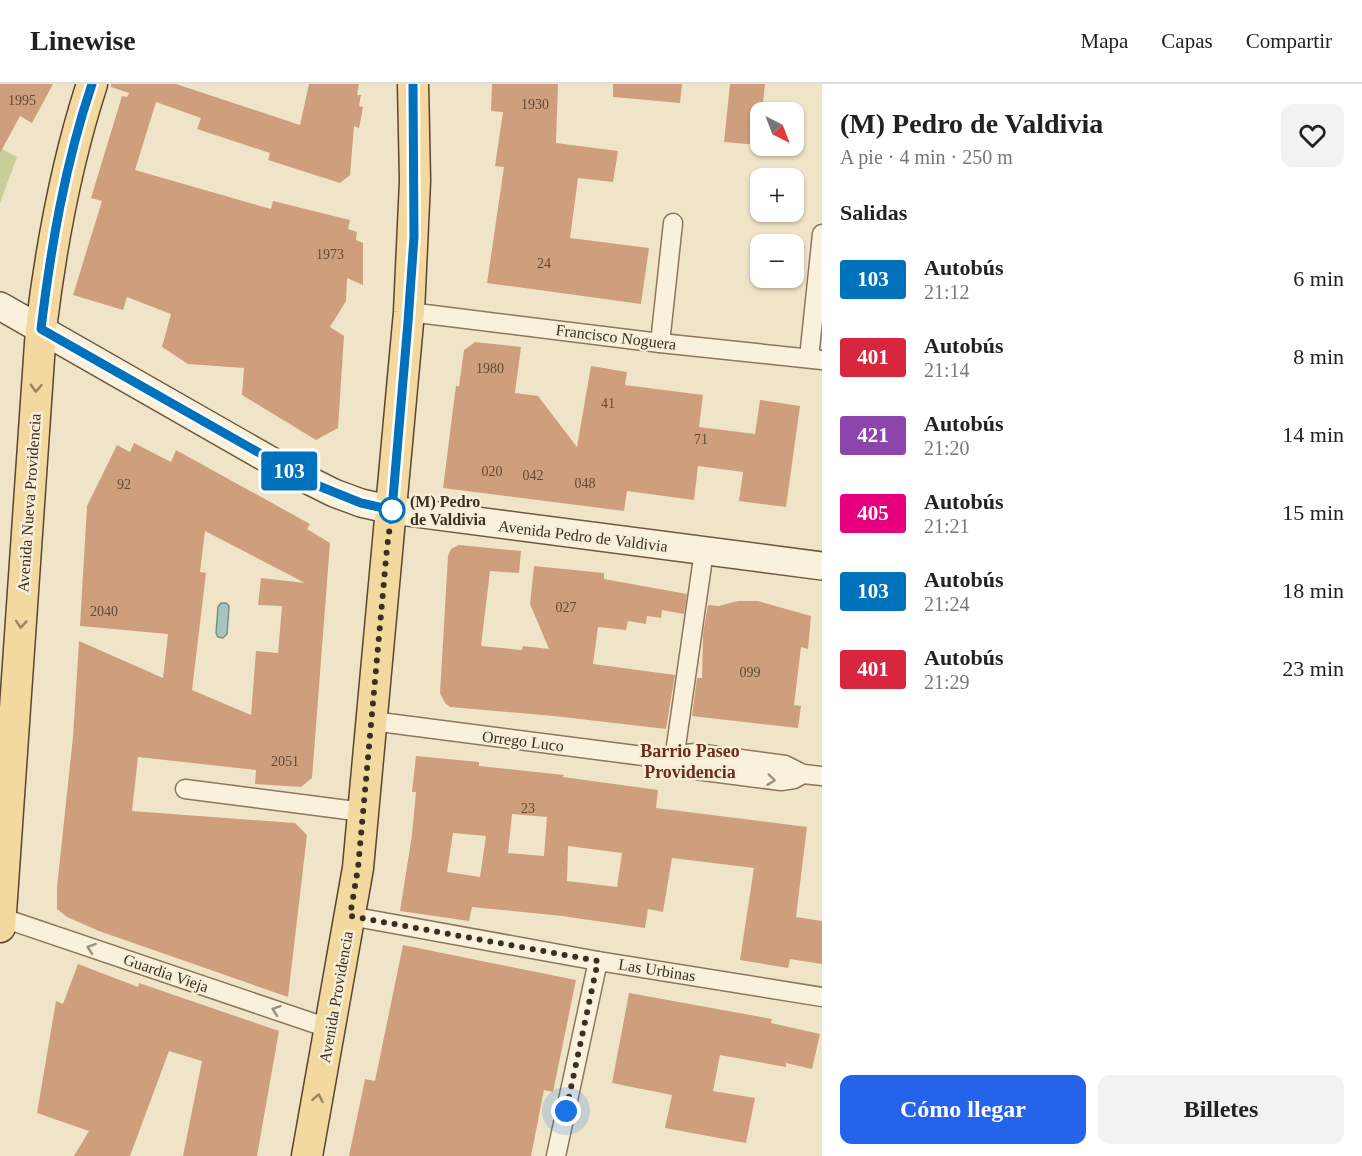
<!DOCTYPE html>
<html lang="es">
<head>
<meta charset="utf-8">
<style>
	body { margin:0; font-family:"Times New Roman",serif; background:#f2f2f2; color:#222; height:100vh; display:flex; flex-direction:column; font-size:22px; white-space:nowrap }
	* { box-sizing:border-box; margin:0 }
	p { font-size:20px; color:#767676 }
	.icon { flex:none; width:33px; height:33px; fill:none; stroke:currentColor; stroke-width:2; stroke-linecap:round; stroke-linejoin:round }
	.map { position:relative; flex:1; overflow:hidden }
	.sheet { display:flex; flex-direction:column; background:#fff; width:540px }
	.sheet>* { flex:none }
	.badge { padding:0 12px; border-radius:4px; font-size:21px; line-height:39px }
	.needle { width:39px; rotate:138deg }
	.tools { position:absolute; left:750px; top:18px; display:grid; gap:12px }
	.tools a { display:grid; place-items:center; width:54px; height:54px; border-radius:12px; background:#fff; box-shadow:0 2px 4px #0004; font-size:30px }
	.you { position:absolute; width:30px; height:30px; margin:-15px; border:4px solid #fff; border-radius:50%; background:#1a73e8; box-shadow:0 0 0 9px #1a73e833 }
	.map>.badge { position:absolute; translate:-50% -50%; box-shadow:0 0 0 3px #fff }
	h2 { padding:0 18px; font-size:22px; line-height:54px }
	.round { display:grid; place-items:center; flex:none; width:63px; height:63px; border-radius:12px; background:#f2f2f2 }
	.head { display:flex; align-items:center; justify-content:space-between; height:102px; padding:0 18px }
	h1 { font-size:28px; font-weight:700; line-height:45px }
	.button { display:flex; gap:12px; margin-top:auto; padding:12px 18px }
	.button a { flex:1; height:69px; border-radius:12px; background:#2563eb; color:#fff; font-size:24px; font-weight:700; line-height:69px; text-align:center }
	.button a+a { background:#f2f2f2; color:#222 }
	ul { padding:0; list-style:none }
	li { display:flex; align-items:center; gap:18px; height:78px; padding:0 18px }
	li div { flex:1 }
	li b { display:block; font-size:22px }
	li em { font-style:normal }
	li .badge { min-width:66px; font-weight:700; text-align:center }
	header { display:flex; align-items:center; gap:36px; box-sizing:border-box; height:84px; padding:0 30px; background:#fff; border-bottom:2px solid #e0e0e0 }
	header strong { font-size:28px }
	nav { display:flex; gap:33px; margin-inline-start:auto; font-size:21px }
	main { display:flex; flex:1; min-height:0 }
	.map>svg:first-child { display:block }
	.green { fill:#c9cf9b }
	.water { fill:#a9c4bc; stroke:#6f938a; stroke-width:1.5 }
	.building { fill:#cf9f7d; fill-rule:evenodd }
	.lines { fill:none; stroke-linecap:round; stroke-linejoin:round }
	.street-casing { stroke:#8d765c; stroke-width:21 }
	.secondary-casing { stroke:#6f573f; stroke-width:30 }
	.primary-casing { stroke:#5b4430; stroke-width:33 }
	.street { stroke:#faf1dc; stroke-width:18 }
	.secondary { stroke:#faf1dc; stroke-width:27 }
	.primary { stroke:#f3d9a0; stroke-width:30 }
	.oneway { stroke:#988460 }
	.oneway2 { stroke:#9c907e }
	.line-casing { stroke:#fff; stroke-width:14 }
	.line { stroke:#0072bc; stroke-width:9 }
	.walk { stroke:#3d2e20; stroke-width:6; stroke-dasharray:0 10.8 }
	.stop-dot { fill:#fff; stroke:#0072bc; stroke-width:3 }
	.labels { text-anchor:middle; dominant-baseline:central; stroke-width:5; stroke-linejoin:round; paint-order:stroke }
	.number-label { font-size:14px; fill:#624a37 }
	.street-label { font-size:16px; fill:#3d2e20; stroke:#f7eed8 }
	.stop-label { font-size:16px; font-weight:bold; fill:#3d2e20; stroke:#f7eed8; text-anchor:start }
	.neighbourhood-label { font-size:18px; font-weight:bold; fill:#6b2e1e; stroke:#f7eed8 }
</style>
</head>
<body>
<header>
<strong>Linewise</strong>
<nav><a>Mapa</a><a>Capas</a><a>Compartir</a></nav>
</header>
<main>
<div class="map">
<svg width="822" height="1072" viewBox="0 0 822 1072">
	<rect width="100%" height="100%" fill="#f0e4c8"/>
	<polygon class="green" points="0,64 17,73 0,119"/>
	<polygon class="water" points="221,519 226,519 229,522 227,550 223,554 218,553 216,549 218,523"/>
	<g class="building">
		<polygon points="0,0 53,0 32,39 20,32 0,69"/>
		<polygon points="111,0 176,0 300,41 309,0 359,0 357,11 361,11 359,22 363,23 359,44 354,42 350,91 340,99 268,76 270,69 197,45 201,34 156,18 135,86 271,125 273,117 350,136 348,145 357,148 356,156 363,159 363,201 347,194 346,217 330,243 344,252 338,344 316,356 242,311 244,284 188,280 162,263 171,230 127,213 123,226 73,211 102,117 91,114 122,12 127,13 129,9 111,3"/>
		<polygon points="492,0 558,0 556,59 618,67 613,98 578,94 570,154 649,164 641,220 487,199 504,83 495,82 503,28 491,27"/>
		<polygon points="613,0 682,0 680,19 613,13"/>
		<polygon points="730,0 765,0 762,28 760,28 759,61 724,58"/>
		<polygon points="475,258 521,263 515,309 538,312 577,363 591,282 627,288 625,301 703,311 699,343 755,350 760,316 800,322 786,423 739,417 743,388 698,382 694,416 627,407 624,427 443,404 456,302 459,302 464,266"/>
		<path d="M 134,359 L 171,378 L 176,366 L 310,440 L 307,445 L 330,459 L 312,694 L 301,703 L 255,700 L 256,686 L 138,673 L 132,727 L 295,739 L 307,751 L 288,913 L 99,847 L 67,833 L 57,825 L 57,803 L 73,653 L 79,557 L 163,594 L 168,550 L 80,542 L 87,422 L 117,361 L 130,368 ZM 205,447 L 305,499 L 261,494 L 258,521 L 282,522 L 278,569 L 256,567 L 251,631 L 192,606 L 206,489 L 200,488 Z"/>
		<polygon points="459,461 521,467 519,489 490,487 481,562 522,566 523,562 549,565 530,520 534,482 604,489 604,495 687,510 684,530 662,526 661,534 647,532 646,540 628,537 626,546 598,543 593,580 675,591 666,645 554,632 450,623 445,619 440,609 448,472 451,465"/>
		<polygon points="738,517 758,517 811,532 808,565 801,563 794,621 801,622 798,644 692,632 697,594 702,594 703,550 708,521 719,522"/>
		<path d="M 416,672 L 479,678 L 479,682 L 564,691 L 563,693 L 658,706 L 656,724 L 807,743 L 796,833 L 822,837 L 822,880 L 790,875 L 788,884 L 740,876 L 754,784 L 672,774 L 663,828 L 648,825 L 645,844 L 562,832 L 472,823 L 469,837 L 400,827 L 412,751 L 416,708 L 412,708 ZM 512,730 L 547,733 L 544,772 L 508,769 ZM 453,749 L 486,752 L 480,793 L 447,788 ZM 568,762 L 622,769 L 617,803 L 567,797 Z"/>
		<polygon points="403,861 576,896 553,1008 544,1006 531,1072 349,1072 365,995 375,997"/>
		<polygon points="78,880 138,903 139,899 279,947 257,1072 183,1072 202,977 169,967 130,1072 74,1072 89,1047 37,1029 56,917 63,920"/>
		<polygon points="629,909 772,935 771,939 820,950 812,985 786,979 786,983 720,971 713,1007 755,1014 746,1059 665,1044 672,1011 612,999"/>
	</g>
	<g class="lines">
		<defs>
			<g id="street">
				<polyline points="409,228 660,259 822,276"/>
				<polyline points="660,259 673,139"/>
				<polyline points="809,274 822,150"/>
				<polyline points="372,637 674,676 688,685 781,697 794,695 803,690"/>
				<polyline points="674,676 704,467"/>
				<polyline points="674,676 685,670 696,669 785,681 803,690 822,692"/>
				<polyline points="185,705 363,728"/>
				<polyline points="350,832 598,877 822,913"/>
				<polyline points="0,833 331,945"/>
				<polyline points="556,1072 598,877"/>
			</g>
			<polyline id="secondary" points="0,222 282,383 334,409 361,419 392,426 822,482"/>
			<g id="primary">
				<path d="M 0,843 L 41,245 C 51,162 66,80 92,0"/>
				<polyline points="307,1072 358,784 409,228 415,97 413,0"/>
			</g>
		</defs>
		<use href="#street" class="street-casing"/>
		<use href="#secondary" class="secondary-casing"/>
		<use href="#primary" class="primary-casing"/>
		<use href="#street" class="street"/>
		<use href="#secondary" class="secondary"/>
		<use href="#primary" class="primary"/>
	</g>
	<defs><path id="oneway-chevron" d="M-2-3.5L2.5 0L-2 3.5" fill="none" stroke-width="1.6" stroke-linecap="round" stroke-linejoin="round" transform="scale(1.5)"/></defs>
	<g class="oneway">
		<use href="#oneway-chevron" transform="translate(36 304) rotate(93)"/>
		<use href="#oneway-chevron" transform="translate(21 540) rotate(94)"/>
		<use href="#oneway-chevron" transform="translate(318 1014) rotate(-79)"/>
	</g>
	<g class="oneway2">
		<use href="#oneway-chevron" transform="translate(771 696) rotate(7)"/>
		<use href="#oneway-chevron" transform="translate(91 864) rotate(-161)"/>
		<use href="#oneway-chevron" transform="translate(276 926) rotate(-161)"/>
	</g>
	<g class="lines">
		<defs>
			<path id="line" d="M 92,0 C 65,80 51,162 41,245 L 314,400 L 361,419 L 392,426 L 408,238 L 414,153 L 413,0"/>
		</defs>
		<use href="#line" class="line-casing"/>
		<use href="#line" class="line"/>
		<polyline class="walk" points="392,426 387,464 358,784 350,832 598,877 566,1027"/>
	</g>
	<circle class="stop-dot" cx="392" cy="426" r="12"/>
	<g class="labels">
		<g class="number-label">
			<text x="22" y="16">1995</text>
			<text x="535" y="20">1930</text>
			<text x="330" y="170">1973</text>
			<text x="544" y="179">24</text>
			<text x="490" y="284">1980</text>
			<text x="608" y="319">41</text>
			<text x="701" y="355">71</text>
			<text x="492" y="387">020</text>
			<text x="533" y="391">042</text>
			<text x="585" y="399">048</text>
			<text x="124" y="400">92</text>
			<text x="566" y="523">027</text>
			<text x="104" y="527">2040</text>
			<text x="750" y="588">099</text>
			<text x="285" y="677">2051</text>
			<text x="528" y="724">23</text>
		</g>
		<g class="street-label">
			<text transform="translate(616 253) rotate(7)">Francisco Noguera</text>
			<text transform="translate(29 419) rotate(-86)">Avenida Nueva Providencia</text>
			<text transform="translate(583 452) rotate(7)">Avenida Pedro de Valdivia</text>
			<text transform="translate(523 657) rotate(7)">Orrego Luco</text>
			<text transform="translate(657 886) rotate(9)">Las Urbinas</text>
			<text transform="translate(166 889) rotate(19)">Guardia Vieja</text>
			<text transform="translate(336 913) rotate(-80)">Avenida Providencia</text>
		</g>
		<g class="stop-label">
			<text x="410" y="417">(M) Pedro<tspan x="410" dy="18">de Valdivia</tspan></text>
		</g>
		<g class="neighbourhood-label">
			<text x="690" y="667">Barrio Paseo<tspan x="690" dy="21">Providencia</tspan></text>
		</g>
	</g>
</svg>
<div class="tools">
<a><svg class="needle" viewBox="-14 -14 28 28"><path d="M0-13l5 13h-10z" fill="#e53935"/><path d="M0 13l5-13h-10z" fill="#767676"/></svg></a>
<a>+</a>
<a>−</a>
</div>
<div class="you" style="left:566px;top:1027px"></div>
<b class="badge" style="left:289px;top:387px;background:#0072bc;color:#fff">103</b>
</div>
<section class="sheet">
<div class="head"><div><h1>(M) Pedro de Valdivia</h1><p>A pie · 4 min · 250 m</p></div><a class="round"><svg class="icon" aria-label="heart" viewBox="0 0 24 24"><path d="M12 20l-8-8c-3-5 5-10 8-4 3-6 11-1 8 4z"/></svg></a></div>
<h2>Salidas</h2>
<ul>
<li><span class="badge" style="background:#0072bc;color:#fff">103</span><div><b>Autobús</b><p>21:12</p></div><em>6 min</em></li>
<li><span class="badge" style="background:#d7263d;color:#fff">401</span><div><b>Autobús</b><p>21:14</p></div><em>8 min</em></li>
<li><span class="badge" style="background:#8e44ad;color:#fff">421</span><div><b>Autobús</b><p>21:20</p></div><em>14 min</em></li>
<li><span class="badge" style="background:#e6007e;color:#fff">405</span><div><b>Autobús</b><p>21:21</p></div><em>15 min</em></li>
<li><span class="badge" style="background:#0072bc;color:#fff">103</span><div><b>Autobús</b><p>21:24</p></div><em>18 min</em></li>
<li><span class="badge" style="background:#d7263d;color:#fff">401</span><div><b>Autobús</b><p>21:29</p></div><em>23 min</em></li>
</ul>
<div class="button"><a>Cómo llegar</a><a>Billetes</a></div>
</section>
</main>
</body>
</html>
